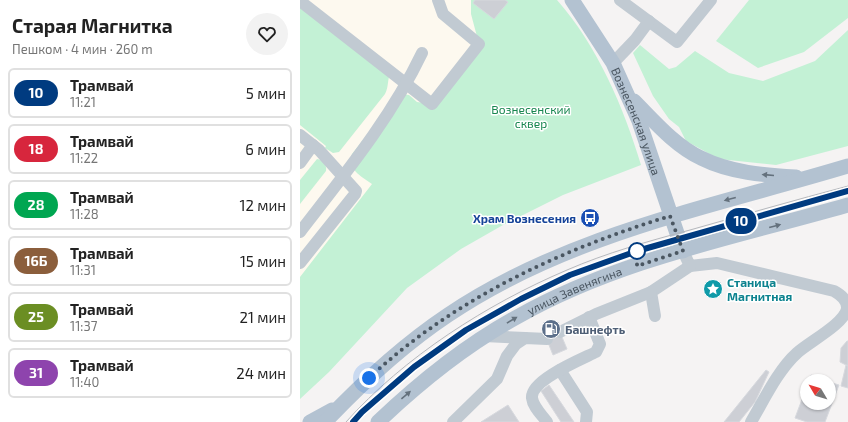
<!DOCTYPE html>
<html lang="ru">
<head>
<meta charset="utf-8">
<style>
	body { margin:0; font-family:"Exo 2",sans-serif; background:#f2f2f2; color:#222; height:100vh; display:flex; flex-direction:column; font-size:15px; white-space:nowrap }
	* { box-sizing:border-box; margin:0 }
	p { font-size:13px; color:#767676 }
	.icon { flex:none; width:22px; height:22px; fill:none; stroke:currentColor; stroke-width:2; stroke-linecap:round; stroke-linejoin:round }
	.map { position:relative; flex:1; overflow:hidden }
	.details { display:flex; flex-direction:column; background:#fff; width:300px }
	.details>* { flex:none }
	.badge { padding:0 8px; border-radius:13px; font-size:14px; line-height:26px }
	.needle { width:26px; rotate:308deg }
	.buttons { position:absolute; left:500px; top:374px; display:grid; gap:8px }
	.buttons a { display:grid; place-items:center; width:36px; height:36px; border-radius:50%; background:#fff; box-shadow:0 1px 3px #0004; font-size:20px }
	.you { position:absolute; width:20px; height:20px; margin:-10px; border:3px solid #fff; border-radius:50%; background:#1a73e8; box-shadow:0 0 0 6px #1a73e833 }
	.map>.badge { position:absolute; translate:-50% -50%; box-shadow:0 0 0 2px #fff }
	.round { display:grid; place-items:center; flex:none; width:42px; height:42px; border-radius:21px; background:#f2f2f2 }
	.head { display:flex; align-items:center; justify-content:space-between; height:68px; padding:0 12px }
	h1 { font-size:19px; font-weight:700; line-height:30px }
	ul { padding:0; list-style:none }
	li { display:flex; align-items:center; gap:12px; height:50px; margin:0 8px 6px; padding:0 4px; border:2px solid #e0e0e0; border-radius:6px }
	li div { flex:1 }
	li b { display:block; font-size:15px }
	li em { font-style:normal }
	li .badge { min-width:44px; font-weight:700; text-align:center }
	main { display:flex; flex:1; min-height:0 }
	.map>svg:first-child { display:block }
	.commercial { fill:#fdf9ef }
	.green { fill:#c3f1d5 }
	.building { fill:#cdcfd5; stroke:#d7d9de }
	.lines { fill:none; stroke-linecap:round; stroke-linejoin:round }
	.minor { stroke:#c1cad2; stroke-width:12 }
	.major { stroke:#b3c2d1; stroke-width:15 }
	.tram { stroke:#b5b8bd; stroke-width:1 }
	.oneway { fill:#64717d }
	.line-casing { stroke:#fff; stroke-width:9 }
	.line { stroke:#003b80; stroke-width:6 }
	.walk { stroke:#4a5661; stroke-width:4; stroke-dasharray:0 7.2 }
	.stop-dot { fill:#fff; stroke:#003b80; stroke-width:2 }
	.labels { text-anchor:middle; dominant-baseline:central; stroke-width:3; stroke-linejoin:round; paint-order:stroke }
	.park-label { font-size:12px; fill:#17864f; stroke:#fff }
	.street-label { font-size:12px; fill:#4a5661; stroke:#fff }
	.transit-label { font-size:12px; font-weight:bold; fill:#164399; stroke:#fff; text-anchor:end }
	.culture-label { font-size:12px; font-weight:bold; fill:#0d838f; stroke:#fff; text-anchor:start }
	.service-label { font-size:12px; font-weight:bold; fill:#4e5e75; stroke:#fff; text-anchor:start }
</style>
</head>
<body>
<main>
<section class="details">
<div class="head"><div><h1>Старая Магнитка</h1><p>Пешком · 4 мин · 260 m</p></div><a class="round"><svg class="icon" aria-label="heart" viewBox="0 0 24 24"><path d="M12 20l-8-8c-3-5 5-10 8-4 3-6 11-1 8 4z"/></svg></a></div>
<ul>
<li><span class="badge" style="background:#003b80;color:#fff">10</span><div><b>Трамвай</b><p>11:21</p></div><em>5 мин</em></li>
<li><span class="badge" style="background:#d7263d;color:#fff">18</span><div><b>Трамвай</b><p>11:22</p></div><em>6 мин</em></li>
<li><span class="badge" style="background:#00a651;color:#fff">28</span><div><b>Трамвай</b><p>11:28</p></div><em>12 мин</em></li>
<li><span class="badge" style="background:#8b5e3c;color:#fff">16Б</span><div><b>Трамвай</b><p>11:31</p></div><em>15 мин</em></li>
<li><span class="badge" style="background:#6b8e23;color:#fff">25</span><div><b>Трамвай</b><p>11:37</p></div><em>21 мин</em></li>
<li><span class="badge" style="background:#8e44ad;color:#fff">31</span><div><b>Трамвай</b><p>11:40</p></div><em>24 мин</em></li>
</ul>
</section>
<div class="map">
<svg width="548" height="422" viewBox="0 0 548 422">
	<rect width="100%" height="100%" fill="#f5f3f3"/>
	<polygon class="commercial" points="0,0 216,0 0,319"/>
	<g class="green">
		<path d="M 171,0 L 257,0 C 297,45 324,108 341,165 L 263,195 L 203,225 L 161,249 L 107,288 L 29,372 L 0,399 L 0,277 L 72,184 C 61,176 46,169 52,154 L 95,99 L 101,94 L 109,95 L 117,102 L 132,104 L 179,44 L 171,14 Z"/>
		<polygon points="449,0 548,0 548,18 504,52 458,68 416,41"/>
		<path d="M 0,1 L 91,71 C 87,79 89,87 85,94 L 39,152 L 33,153 L 25,148 L 26,146 L 0,125 Z"/>
		<polygon points="548,30 548,146 476,165 419,159 386,141 379,127 369,119 353,96 333,53 340,45 369,69 376,67 395,51 429,73 463,81 515,61"/>
		<path d="M 17,159 C 23,160 27,165 26,171 L 0,204 L 0,180 Z"/>
	</g>
	<g class="building">
		<polygon points="175,0 205,0 208,2 194,19 173,3"/>
		<polygon points="257,325 267,349 253,355 243,330"/>
		<polygon points="547,341 548,341 548,366 540,362 541,348"/>
		<polygon points="546,365 548,366 548,388 541,386"/>
		<polygon points="466,370 469,372 455,402 439,422 424,422"/>
		<polygon points="511,375 527,381 509,381"/>
		<polygon points="529,382 539,385 525,422 507,422 495,418 507,386 507,403 529,403"/>
		<polygon points="249,385 274,422 261,422 241,391"/>
		<polygon points="208,405 219,422 181,422"/>
	</g>
	<g class="lines">
		<g class="minor">
			<polyline points="320,0 377,42 411,0"/>
			<polyline points="0,1 132,104 179,44 143,14 138,0"/>
			<polyline points="313,63 335,40 349,21"/>
			<polyline points="0,135 19,150 56,191 55,194 0,263"/>
			<polyline points="0,163 13,145"/>
			<path d="M 0,232 C 44,175 91,118 122,53"/>
			<path d="M 383,251 L 390,266 L 417,263 L 534,291 C 541,295 548,300 547,309 C 544,324 509,342 497,353 C 478,370 464,400 451,422"/>
			<polyline points="355,316 351,292 390,266"/>
			<polyline points="260,332 296,314 351,292"/>
			<polyline points="184,336 225,338"/>
			<polyline points="260,370 287,412 286,422"/>
			<polyline points="153,422 197,379 207,356 216,344 225,338 247,339"/>
			<path d="M 247,422 C 242,415 233,407 232,398 C 230,380 282,359 296,352 L 300,344 L 289,317"/>
		</g>
		<g class="major">
			<path id="s1" d="M 272,0 L 313,63 L 339,121 L 383,251"/>
			<path d="M 334,101 C 354,121 375,146 401,158 C 431,173 464,175 496,177"/>
			<polyline points="10,422 32,410"/>
			<path d="M 25,422 C 62,383 103,345 148,315 C 268,234 412,207 548,166"/>
			<path id="s2" d="M 78,422 C 120,382 166,345 217,317 C 319,259 437,237 548,205"/>
		</g>
		<g class="tram">
			<path d="M 145,345 C 210,299 283,267 359,244"/>
			<path d="M 46,422 C 104,357 187,304 267,270 C 306,253 349,241 390,230 C 443,215 495,200 548,186"/>
		</g>
	</g>
	<defs><path id="oneway-solid" d="M-6-.8H1V-3.2L6.5 0L1 3.2V.8H-6Z"/></defs>
	<g class="oneway">
		<use href="#oneway-solid" transform="translate(468 175) rotate(-175)"/>
		<use href="#oneway-solid" transform="translate(430 199) rotate(165)"/>
		<use href="#oneway-solid" transform="translate(475 226) rotate(-15)"/>
		<use href="#oneway-solid" transform="translate(212 320) rotate(-31)"/>
		<use href="#oneway-solid" transform="translate(106 395) rotate(-40)"/>
	</g>
	<g class="lines">
		<defs>
			<polyline id="line" points="53,422 62,412 114,367 166,330 221,299 270,275 337,251 548,191"/>
		</defs>
		<use href="#line" class="line-casing"/>
		<use href="#line" class="line"/>
		<path class="walk" d="M 69,378 C 155,298 260,250 370,216 L 383,251 L 337,266 L 337,251"/>
	</g>
	<defs>
		<symbol id="bus-disc" viewBox="-11 -11 22 22"><circle r="9.5" fill="#1a4fb4" stroke="#fff"/><path d="M-5-6H5V4H4V6H2V4H-2V6H-4V4H-5ZM-3.5-4V0h7V-4ZM-3.5 1.2v1.5H-2V1.2ZM2 1.2v1.5H3.5V1.2Z" fill="#fff"/></symbol>
		<symbol id="sight-disc" viewBox="-11 -11 22 22"><circle r="9.5" fill="#0f9aa8" stroke="#fff"/><path d="M0-6L1.8-2.2L6-1.7L2.9 1.2L3.7 5.4L0 3.3L-3.7 5.4L-2.9 1.2L-6-1.7L-1.8-2.2Z" fill="#fff"/></symbol>
		<symbol id="fuel-disc" viewBox="-11 -11 22 22"><circle r="9.5" fill="#5c6f8a" stroke="#fff"/><path d="M-5.5-6h7V0h2V4h1.3V-2.5L3-4.5l.8-.8L6-3V5H2.5V1h-1V6h-7ZM-4.2-4.7v3.2H.2V-4.7Z" fill="#fff"/></symbol>
	</defs>
	<g fill-rule="evenodd">
		<use href="#bus-disc" x="279" y="207" width="22" height="22"/>
		<use href="#sight-disc" x="402" y="278" width="22" height="22"/>
		<use href="#fuel-disc" x="240" y="318" width="22" height="22"/>
	</g>
	<circle class="stop-dot" cx="337" cy="251" r="8"/>
	<g class="labels">
		<g class="park-label">
			<text x="231" y="109">Вознесенский<tspan x="231" dy="14">cквер</tspan></text>
		</g>
		<g class="street-label">
			<text stroke="none"><textPath href="#s1" startOffset="138">Вознесенская улица</textPath></text>
			<text stroke="none"><textPath href="#s2" startOffset="238">улица Завенягина</textPath></text>
		</g>
		<g class="transit-label">
			<text x="276" y="218">Храм Вознесения</text>
		</g>
		<g class="culture-label">
			<text x="427" y="282">Станица<tspan x="427" dy="14">Магнитная</tspan></text>
		</g>
		<g class="service-label">
			<text x="265" y="329">Башнефть</text>
		</g>
	</g>
</svg>
<div class="buttons">
<a><svg class="needle" viewBox="-14 -14 28 28"><path d="M0-13l5 13h-10z" fill="#e53935"/><path d="M0 13l5-13h-10z" fill="#767676"/></svg></a>
</div>
<div class="you" style="left:69px;top:378px"></div>
<b class="badge" style="left:441px;top:221px;background:#003b80;color:#fff">10</b>
</div>
</main>
</body>
</html>
